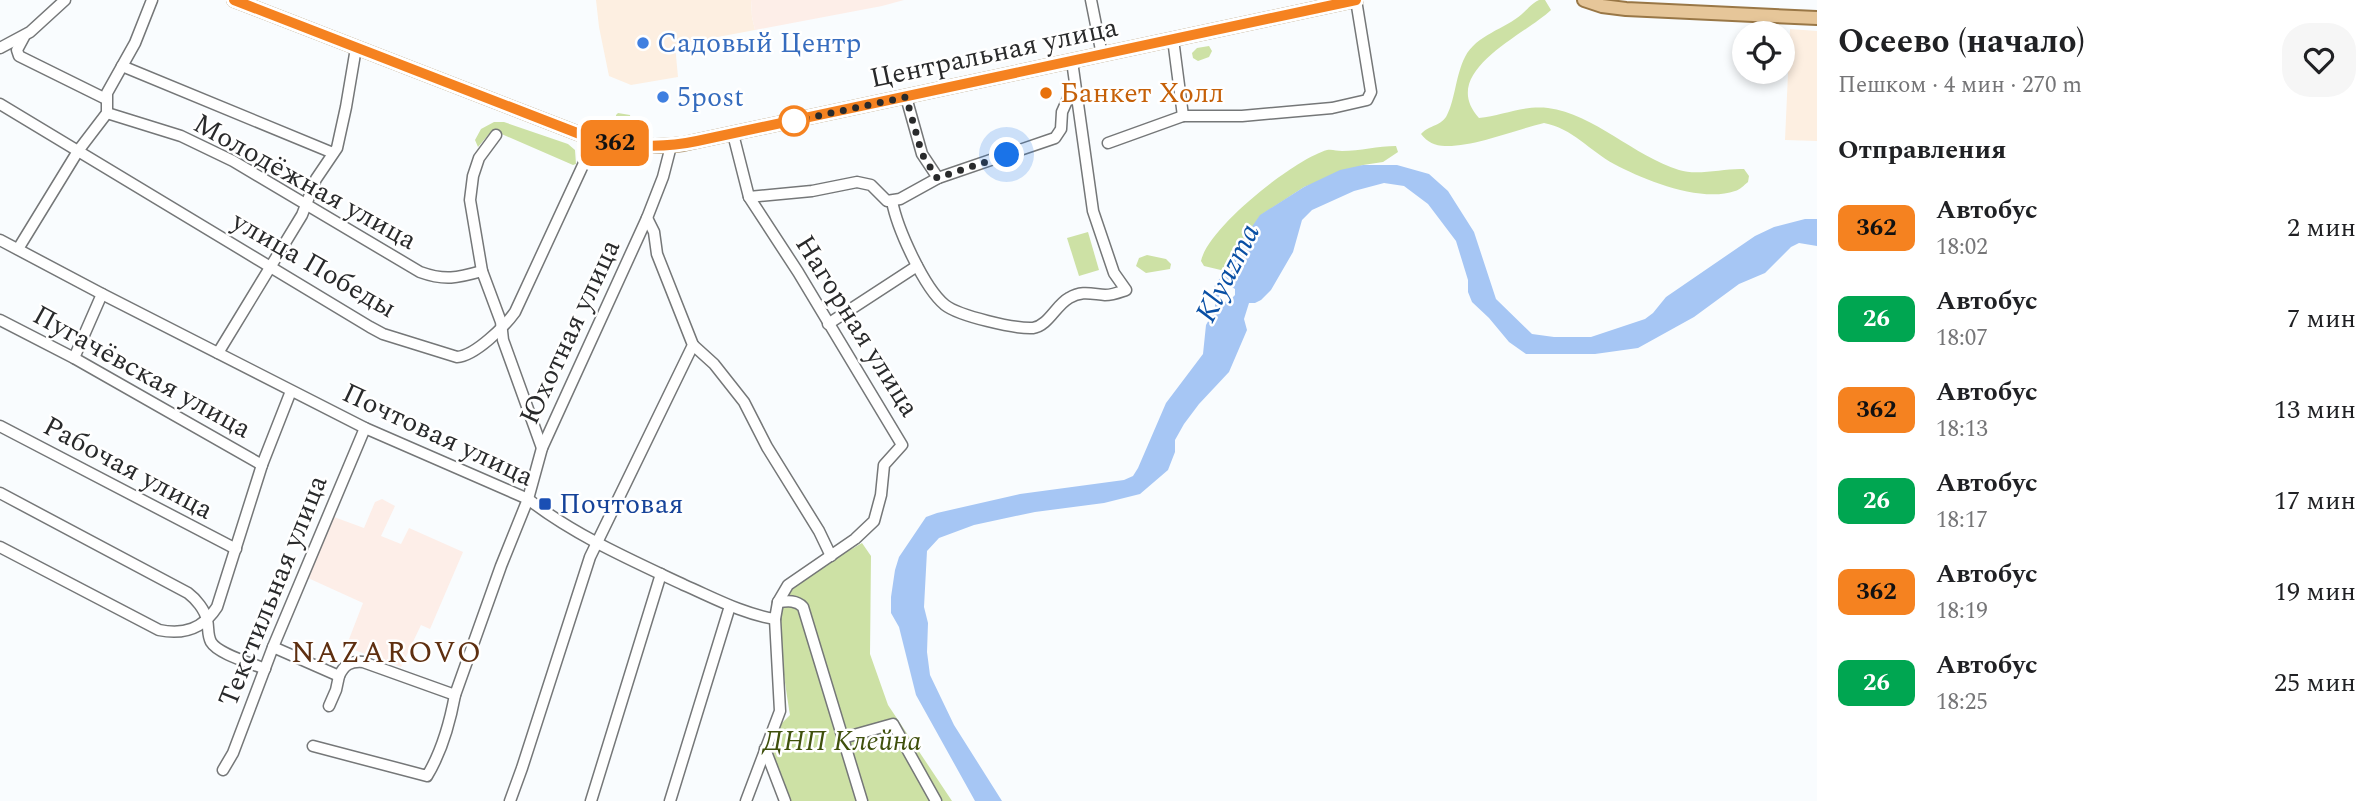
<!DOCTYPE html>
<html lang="ru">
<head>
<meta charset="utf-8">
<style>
	body { margin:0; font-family:Spectral,serif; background:#f6f6f6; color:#202124; height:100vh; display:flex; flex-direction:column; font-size:26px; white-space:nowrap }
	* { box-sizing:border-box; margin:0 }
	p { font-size:23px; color:#757577 }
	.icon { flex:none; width:38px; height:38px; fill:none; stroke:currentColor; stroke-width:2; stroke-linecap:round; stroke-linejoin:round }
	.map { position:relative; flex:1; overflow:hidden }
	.drawer { display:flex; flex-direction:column; background:#fff; width:560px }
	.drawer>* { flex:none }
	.badge { padding:0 14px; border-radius:10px; font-size:24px; line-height:46px }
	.tools { position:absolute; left:1732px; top:21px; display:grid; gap:14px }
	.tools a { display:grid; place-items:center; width:63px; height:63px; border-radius:50%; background:#fff; box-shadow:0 4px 10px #0003; font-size:35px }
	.you { position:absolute; width:35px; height:35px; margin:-18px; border:5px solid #fff; border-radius:50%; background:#1a73e8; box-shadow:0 0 0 10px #1a73e833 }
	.map>.badge { position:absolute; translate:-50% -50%; box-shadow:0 0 0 4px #fff }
	h2 { padding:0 21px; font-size:26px; line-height:63px }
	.round { display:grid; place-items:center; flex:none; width:74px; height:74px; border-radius:28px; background:#f6f6f6 }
	.head { display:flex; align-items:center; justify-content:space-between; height:119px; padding:0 21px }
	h1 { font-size:33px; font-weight:700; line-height:52px }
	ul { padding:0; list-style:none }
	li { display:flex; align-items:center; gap:21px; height:91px; padding:0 21px }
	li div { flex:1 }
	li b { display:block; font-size:26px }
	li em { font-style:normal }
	li .badge { min-width:77px; font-weight:700; text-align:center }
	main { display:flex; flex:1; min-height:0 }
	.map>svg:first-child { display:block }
	.commercial { fill:#fdefe1 }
	.industrial { fill:#fdeee8 }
	.green { fill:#cde1a5 }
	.water { fill:#a6c6f4; fill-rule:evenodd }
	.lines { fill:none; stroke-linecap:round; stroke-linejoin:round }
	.minor-casing { stroke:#757778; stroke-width:13 }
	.major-casing { stroke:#997746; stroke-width:16 }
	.minor { stroke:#fff; stroke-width:10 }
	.major { stroke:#e6c699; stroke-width:12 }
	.line-casing { stroke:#fff; stroke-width:16 }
	.line { stroke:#f58220; stroke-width:10 }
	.walk { stroke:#292a2b; stroke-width:7; stroke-dasharray:0 12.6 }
	.shop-dot { fill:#3f7fe0; stroke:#fff; stroke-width:2.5 }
	.food-dot { fill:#e8710a; stroke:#fff; stroke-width:2.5 }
	.stop-dot { fill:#fff; stroke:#f58220; stroke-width:3.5 }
	.transit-dot { fill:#1a4fb4; stroke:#fff; stroke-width:2.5 }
	.labels { text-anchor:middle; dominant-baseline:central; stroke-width:5; stroke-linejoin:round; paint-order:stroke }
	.shop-label { font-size:28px; fill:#366cbe; stroke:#fff; text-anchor:start }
	.street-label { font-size:28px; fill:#292a2b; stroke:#fff }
	.food-label { font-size:28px; fill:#c56008; stroke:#fff; text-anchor:start }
	.transit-label { font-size:28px; fill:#164399; stroke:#fff; text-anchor:start }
	.park-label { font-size:28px; font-style:italic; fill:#3f500c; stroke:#fff }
	.water-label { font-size:30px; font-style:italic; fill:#094fa4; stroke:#fff }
	.neighbourhood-label { font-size:30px; letter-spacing:2px; fill:#5e2f10; stroke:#fff }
</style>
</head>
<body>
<main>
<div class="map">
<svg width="1817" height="801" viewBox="0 0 1817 801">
	<rect width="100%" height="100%" fill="#f9fcfe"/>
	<g class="commercial">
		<polygon points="596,0 751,0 752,17 755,30 675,45 678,77 631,85 609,76 599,27"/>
		<polygon points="1790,29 1817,31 1817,141 1785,140"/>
	</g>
	<g class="industrial">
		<polygon points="751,0 904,0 882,6 755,30 752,17"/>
		<polygon points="382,499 395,506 381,536 401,544 409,528 463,552 430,629 421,625 401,667 346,647 363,603 308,578 334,517 364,528 375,502"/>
	</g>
	<g class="green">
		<path d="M 1539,0 L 1545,0 L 1551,10 C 1525,35 1437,72 1479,118 C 1502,116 1523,105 1548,108 C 1594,114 1634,156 1679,170 C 1698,176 1724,168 1744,169 L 1749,176 L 1748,182 C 1744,185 1740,190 1735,191 C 1701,203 1644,180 1614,164 C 1590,151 1572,128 1544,123 C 1515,130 1473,147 1445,146 C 1435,146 1427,142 1421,134 C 1429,125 1442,126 1447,115 C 1455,100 1456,74 1465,57 C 1476,35 1505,29 1522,14 C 1528,9 1531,4 1539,0 Z"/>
		<polygon points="1209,46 1212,51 1209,57 1198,61 1193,58 1192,53 1197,48"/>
		<polygon points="618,113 630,115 631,121 647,126 647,137 642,139 615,135 616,115"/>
		<polygon points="494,122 504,122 568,144 575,150 576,164 573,165 497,132 489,134 478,147 475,140 481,129"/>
		<path d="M 1396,146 L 1398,152 L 1383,162 L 1363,165 L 1304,187 L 1261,215 L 1227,263 L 1225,271 L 1204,266 L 1201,261 C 1208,228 1293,160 1327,150 C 1332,149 1337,151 1342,151 C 1360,151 1378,146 1396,146 Z"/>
		<polygon points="1088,232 1099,270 1079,276 1067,238"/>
		<polygon points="1147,255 1166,259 1171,264 1170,269 1146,273 1136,266 1139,258"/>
		<path d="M 862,543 L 871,556 L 870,654 L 888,705 L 952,801 L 789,801 L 771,753 L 778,727 L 790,715 C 786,687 772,614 789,592 C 800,578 845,553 862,543 Z"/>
	</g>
	<path class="water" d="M 1363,165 L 1397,165 L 1429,174 L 1448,191 L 1474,232 L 1496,299 L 1532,334 L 1554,337 L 1591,337 L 1645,319 L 1653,313 L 1666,297 L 1755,236 L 1774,227 L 1805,219 L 1817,219 L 1817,246 L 1799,243 L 1791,247 L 1765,273 L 1739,284 L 1694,317 L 1638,348 L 1595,354 L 1526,354 L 1509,342 L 1489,318 L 1472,302 L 1468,292 L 1468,280 L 1456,241 L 1428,204 L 1404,186 L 1384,183 L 1354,191 L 1312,210 L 1302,220 L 1293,252 L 1271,290 L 1261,300 L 1255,303 L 1249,303 L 1244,319 L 1247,330 L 1229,372 L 1199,404 L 1184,424 L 1175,440 L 1175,452 L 1168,470 L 1140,494 L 1104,503 L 1035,512 L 974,525 L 939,538 L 927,551 L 924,607 L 928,623 L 927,652 L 930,675 L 954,725 L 1002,801 L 975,801 L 916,695 L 899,627 L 891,613 L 891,597 L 895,570 L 899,557 L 926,517 L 937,513 L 1020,494 L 1124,480 L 1133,476 L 1138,468 L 1166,403 L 1203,354 L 1206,325 L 1215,309 L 1215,302 L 1211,294 L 1216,283 L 1223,275 L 1227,263 L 1260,215 L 1304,187 L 1340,170 ZM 1227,284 L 1235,289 L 1235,295 L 1229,301 L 1225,302 L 1220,299 L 1219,295 Z"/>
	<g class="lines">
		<defs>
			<g id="minor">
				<polyline points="1091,0 1102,55"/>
				<polyline points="24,37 17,50 19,56 106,99"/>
				<polyline points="1173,39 1183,116"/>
				<polyline points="0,48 30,32 65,0"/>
				<polyline points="122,66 333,153"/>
				<polyline points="906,97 922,154 938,178"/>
				<path d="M 0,104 L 370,327 L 383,334 L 457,357 C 475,356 505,326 515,312 L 584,163 L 590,138"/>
				<path d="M 107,113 L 181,136 L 233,161 L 420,272 C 445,281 457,278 482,271"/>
				<polyline points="733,134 749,197 798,272 902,445 884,465 881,495 874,521 855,539 788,585 778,602 775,619 780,711 746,801"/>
				<polyline points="496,135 479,158 473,176 470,200 482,271 501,322 503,340 542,448"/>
				<polyline points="1108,143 1183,116 1242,116 1332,108 1367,100 1371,92 1356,0"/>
				<polyline points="749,197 812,191 857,182 871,185 887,201 900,199 938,178 1055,138 1061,129 1062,112 1074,85"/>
				<path d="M 892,201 C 897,228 924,288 945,305 C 959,316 1015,329 1033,328 C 1048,326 1056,305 1069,298 C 1082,290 1092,294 1105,295 C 1113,295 1120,292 1126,290 L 1114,273 L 1093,211 L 1072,61"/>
				<path d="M 0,240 L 102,294 L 365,428 L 528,499 C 574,535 631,560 684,585 C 714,598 743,614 775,619"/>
				<polyline points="18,249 78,151 107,113 107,93 135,43 152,0"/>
				<polyline points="0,320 74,358 262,465"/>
				<polyline points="828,324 917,266"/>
				<polyline points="693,345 714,364 744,402 767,447 819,531 831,556"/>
				<polyline points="218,353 302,215 316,179 337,148 346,107 356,48"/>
				<polyline points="74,358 102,294"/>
				<polyline points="0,426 236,549"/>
				<path d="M 0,493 L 188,593 C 196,599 205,610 207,620 C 209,628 207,634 211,642 C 218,654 251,663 265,669"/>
				<path d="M 0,547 L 159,630 C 184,635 203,629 217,607 L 262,465 L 291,391"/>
				<path d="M 778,602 C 788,601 796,600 803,607 L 862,801"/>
				<path d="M 273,647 L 339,676 C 344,665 350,661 363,662 L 455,695"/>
				<polyline points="329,706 336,690 339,676"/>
				<polyline points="843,738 893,724 936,801"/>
				<path d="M 313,746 L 427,776 C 441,753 450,722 455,695 L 501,566 L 528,499 L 542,448 L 647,218 L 663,177 L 671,146"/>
				<polyline points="765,749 785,801"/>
				<polyline points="223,770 233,753 273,647 365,428"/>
				<polyline points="510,801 522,768 590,557 693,345 657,254 654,232 647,218"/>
				<polyline points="591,801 661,574"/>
				<polyline points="670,801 730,606"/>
			</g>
			<g id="major">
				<path d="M 234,0 L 590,138 C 621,145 651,149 683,144 L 1356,0"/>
				<polyline points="1584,0 1602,6 1626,9 1817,18"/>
			</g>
		</defs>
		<use href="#minor" class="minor-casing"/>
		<use href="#major" class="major-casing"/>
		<use href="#minor" class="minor"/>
		<use href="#major" class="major"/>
	</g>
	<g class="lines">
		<defs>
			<path id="line" d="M 234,0 L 590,138 C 626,146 660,149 697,141 L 1356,0"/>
		</defs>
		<use href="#line" class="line-casing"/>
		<use href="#line" class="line"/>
		<polyline class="walk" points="794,121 906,97 922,154 937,178 1007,155"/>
	</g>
	<g class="shop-dot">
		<circle cx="643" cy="43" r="7"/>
		<circle cx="663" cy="97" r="7"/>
	</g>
	<circle class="food-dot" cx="1046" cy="93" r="7"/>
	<circle class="stop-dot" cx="794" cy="121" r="14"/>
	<rect class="transit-dot" x="538" y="497" width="14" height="14" rx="3.5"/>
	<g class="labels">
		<g class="shop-label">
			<text x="657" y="43">Садовый Центр</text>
			<text x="677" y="97">5post</text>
		</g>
		<g class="street-label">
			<text transform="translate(994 53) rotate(-12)">Центральная улица</text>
			<text transform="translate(305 182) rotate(29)">Молодёжная улица</text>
			<text transform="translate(314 265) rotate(30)">улица Победы</text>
			<text transform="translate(857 326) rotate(58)">Нагорная улица</text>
			<text transform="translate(570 332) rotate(-65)">Юхотная улица</text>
			<text transform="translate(142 372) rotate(29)">Пугачёвская улица</text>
			<text transform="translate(438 435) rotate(25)">Почтовая улица</text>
			<text transform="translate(128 468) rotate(28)">Рабочая улица</text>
			<text transform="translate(273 591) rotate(-68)">Текстильная улица</text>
		</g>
		<g class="food-label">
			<text x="1060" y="93">Банкет Холл</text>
		</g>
		<g class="transit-label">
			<text x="559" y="504">Почтовая</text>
		</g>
		<g class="park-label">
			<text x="842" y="741">ДНП Клейна</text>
		</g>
		<g class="water-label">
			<text transform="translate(1228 273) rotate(-63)">Klyazma</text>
		</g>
		<g class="neighbourhood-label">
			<text x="387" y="653">NAZAROVO</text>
		</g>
	</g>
</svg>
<div class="tools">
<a><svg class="icon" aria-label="locate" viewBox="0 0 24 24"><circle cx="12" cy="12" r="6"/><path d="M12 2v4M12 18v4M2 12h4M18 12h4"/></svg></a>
</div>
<div class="you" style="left:1007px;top:155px"></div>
<b class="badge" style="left:615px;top:143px;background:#f58220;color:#111">362</b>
</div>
<section class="drawer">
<div class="head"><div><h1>Осеево (начало)</h1><p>Пешком · 4 мин · 270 m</p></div><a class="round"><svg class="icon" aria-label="heart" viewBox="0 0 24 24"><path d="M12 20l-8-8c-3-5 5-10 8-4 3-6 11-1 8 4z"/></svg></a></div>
<h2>Отправления</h2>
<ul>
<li><span class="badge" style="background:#f58220;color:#111">362</span><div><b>Автобус</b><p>18:02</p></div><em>2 мин</em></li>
<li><span class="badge" style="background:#00a651;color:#fff">26</span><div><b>Автобус</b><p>18:07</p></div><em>7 мин</em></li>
<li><span class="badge" style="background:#f58220;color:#111">362</span><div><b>Автобус</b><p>18:13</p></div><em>13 мин</em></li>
<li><span class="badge" style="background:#00a651;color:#fff">26</span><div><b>Автобус</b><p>18:17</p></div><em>17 мин</em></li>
<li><span class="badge" style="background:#f58220;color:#111">362</span><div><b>Автобус</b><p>18:19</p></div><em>19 мин</em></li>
<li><span class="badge" style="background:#00a651;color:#fff">26</span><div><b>Автобус</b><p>18:25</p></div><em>25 мин</em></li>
</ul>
</section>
</main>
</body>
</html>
